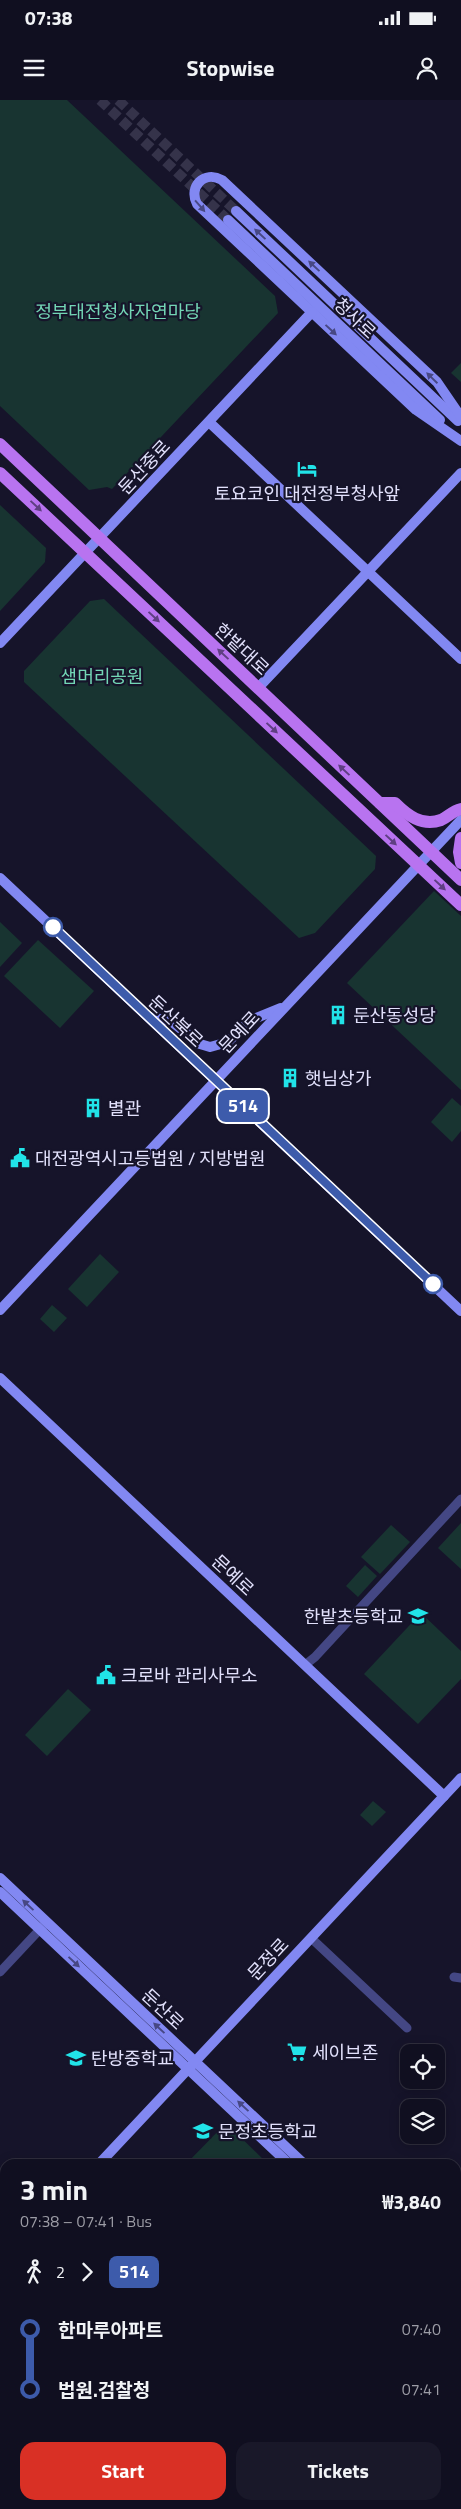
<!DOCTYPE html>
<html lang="en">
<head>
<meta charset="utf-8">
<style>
	body { margin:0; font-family:"Titillium Web","Noto Sans KR",sans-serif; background:#191829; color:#f1f3f6; height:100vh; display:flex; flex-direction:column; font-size:19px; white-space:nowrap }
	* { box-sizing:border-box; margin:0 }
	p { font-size:16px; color:#9c9ca5 }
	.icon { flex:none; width:28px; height:28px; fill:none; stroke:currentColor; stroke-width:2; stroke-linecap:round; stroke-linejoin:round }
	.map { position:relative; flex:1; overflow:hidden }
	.details { position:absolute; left:0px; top:2059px; width:461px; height:351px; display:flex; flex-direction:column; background:#100f20; border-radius:15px 15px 0 0; box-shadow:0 2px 12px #0003,0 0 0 1px #302f3e }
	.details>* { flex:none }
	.badge { padding:0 10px; border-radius:8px; font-size:18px; line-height:32px }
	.controls { position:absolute; left:400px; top:1944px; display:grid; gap:10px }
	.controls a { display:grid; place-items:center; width:45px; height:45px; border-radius:10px; background:#100f20; box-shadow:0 2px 12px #0003,0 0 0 1px #302f3e; font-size:25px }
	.map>.badge { position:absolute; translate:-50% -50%; box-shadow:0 0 0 2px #fff }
	.legs { display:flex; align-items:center; gap:8px; height:55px; padding:0 20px; font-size:16px }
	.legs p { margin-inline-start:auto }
	.headline { display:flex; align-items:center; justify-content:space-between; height:85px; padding:0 20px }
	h1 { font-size:28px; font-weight:700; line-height:38px }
	.button { display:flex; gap:10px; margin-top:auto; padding:10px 20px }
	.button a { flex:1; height:58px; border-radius:15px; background:#d93025; color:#fff; font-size:20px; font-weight:700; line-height:58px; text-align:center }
	.button a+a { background:#191829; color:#f1f3f6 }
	ul { padding:0 20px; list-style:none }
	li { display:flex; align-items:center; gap:18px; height:60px; font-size:19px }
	li i { display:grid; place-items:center; width:8px; height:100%; margin:0 6px; background:currentColor }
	li i::after { content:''; width:12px; height:12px; margin:-6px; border:4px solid; border-radius:50%; background:#100f20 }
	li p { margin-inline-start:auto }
	li:first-child i { background:linear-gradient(#0000 50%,currentColor 0) }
	li:last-child i { background:linear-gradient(currentColor 50%,#0000 0) }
	.status { display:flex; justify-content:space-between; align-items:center; height:35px; padding:0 25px; background:#100f20; direction:ltr }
	.status svg { height:14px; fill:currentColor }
	header { display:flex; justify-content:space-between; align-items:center; height:65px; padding:0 20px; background:#100f20; font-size:22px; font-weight:700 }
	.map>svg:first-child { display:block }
	.green { fill:#183431 }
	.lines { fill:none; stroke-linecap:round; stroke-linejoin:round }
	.secondary-tunnel { stroke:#35334a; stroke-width:10; stroke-dasharray:10 5; stroke-linecap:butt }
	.street { stroke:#444784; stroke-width:9 }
	.secondary { stroke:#8288f2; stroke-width:10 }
	.primary { stroke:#b873f0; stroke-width:12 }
	.oneway { fill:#474884 }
	.oneway2 { fill:#5f3f83 }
	.line-1-casing { stroke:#fff; stroke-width:11 }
	.line-1 { stroke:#3d5bab; stroke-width:8 }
	.stop-1-dot { fill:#fff; stroke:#3d5bab; stroke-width:2.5 }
	.labels { text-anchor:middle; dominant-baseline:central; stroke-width:4.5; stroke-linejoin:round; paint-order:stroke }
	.park-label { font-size:18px; fill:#73d6b5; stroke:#16142a }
	.street-label { font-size:18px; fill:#e2e1fc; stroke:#16142a }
	.poi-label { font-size:18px; fill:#e2e1fc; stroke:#16142a; text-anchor:start }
</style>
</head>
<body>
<div class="status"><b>07:38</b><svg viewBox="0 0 49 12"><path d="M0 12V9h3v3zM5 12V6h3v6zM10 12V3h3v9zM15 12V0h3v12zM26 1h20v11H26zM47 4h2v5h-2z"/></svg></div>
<header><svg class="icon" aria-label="menu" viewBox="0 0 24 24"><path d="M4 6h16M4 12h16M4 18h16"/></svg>Stopwise<svg class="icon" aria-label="person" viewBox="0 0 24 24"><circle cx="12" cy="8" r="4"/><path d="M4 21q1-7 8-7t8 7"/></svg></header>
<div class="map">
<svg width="461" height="2409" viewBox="0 0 461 2409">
	<rect width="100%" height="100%" fill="#16142a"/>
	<g class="green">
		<polygon points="0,0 67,0 275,196 278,213 112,389 107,387 89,390 0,306"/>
		<polygon points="461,263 461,282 451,273"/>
		<polygon points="0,405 46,448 45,462 0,511"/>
		<polygon points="104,499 376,756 375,769 315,833 299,838 24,582 24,571 90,501"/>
		<polygon points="434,791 461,816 461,990 347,883"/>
		<polygon points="0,822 22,843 0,867"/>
		<polygon points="38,840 94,891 60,928 4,876"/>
		<polygon points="452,998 461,1006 461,1031 452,1042 431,1022"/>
		<polygon points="100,1154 119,1172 87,1207 68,1189"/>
		<polygon points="52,1205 67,1218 54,1232 40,1219"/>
		<polygon points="461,1423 461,1469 438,1448"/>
		<polygon points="391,1425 410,1442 380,1474 361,1457"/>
		<polygon points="365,1465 377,1476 358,1497 346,1486"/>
		<polygon points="421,1513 461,1551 461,1579 418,1624 364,1574"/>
		<polygon points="68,1589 91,1610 47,1656 25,1635"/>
		<polygon points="373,1701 386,1712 372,1726 360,1715"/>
		<polygon points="226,2023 268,2064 186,2064"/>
	</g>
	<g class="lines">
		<g class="secondary-tunnel">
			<polyline points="100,0 228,120"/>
			<polyline points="118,0 236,111"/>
		</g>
		<g class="street">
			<polyline points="305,1565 315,1557 461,1399"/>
			<polyline points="311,1838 407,1928"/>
			<polyline points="0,1872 44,1825"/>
			<polyline points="454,1877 461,1878"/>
			<polyline points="456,2247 461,2242"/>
			<polyline points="456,2324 461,2329"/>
			<polyline points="456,2363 461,2358"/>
			<polyline points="0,2388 5,2393"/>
			<polyline points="18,2405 22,2409"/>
			<polyline points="238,2405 243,2409"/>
			<polyline points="396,2405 400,2409"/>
			<polyline points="165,2409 169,2405"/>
			<polyline points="305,2409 309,2405"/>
			<polyline points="376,2409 380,2405"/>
			<polyline points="413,2409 417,2405"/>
			<polyline points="455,2409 461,2403"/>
		</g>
		<g class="secondary">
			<polyline points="236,111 458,321"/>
			<polyline points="228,120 440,320"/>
			<path d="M 461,317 L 437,282 L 222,80 C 204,70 188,87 197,104 L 416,310 L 461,341"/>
			<polyline points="209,322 461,559"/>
			<polyline points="0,543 312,212"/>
			<polyline points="258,588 461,373"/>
			<polyline points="0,778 461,1211"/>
			<polyline points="149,917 171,921 200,944 210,947 228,942 249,921 281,908"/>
			<polyline points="0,1210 461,720"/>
			<polyline points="0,1278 444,1696"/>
			<polyline points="0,1778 304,2064"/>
			<polyline points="0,1792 289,2064"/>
			<polyline points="99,2064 461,1678"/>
			<polyline points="0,2169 5,2163"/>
			<polyline points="456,2207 461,2211"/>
			<polyline points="456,2221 461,2225"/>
			<polyline points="0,2290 5,2295"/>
			<polyline points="122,2405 127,2409"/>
		</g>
		<g class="primary">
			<polyline points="0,344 461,780"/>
			<polyline points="0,373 461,805"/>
			<path d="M 380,703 L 395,703 C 407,715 422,727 441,720 C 448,717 452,711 461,709"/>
			<polyline points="461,738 459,752 461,763"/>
		</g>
	</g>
	<defs><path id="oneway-solid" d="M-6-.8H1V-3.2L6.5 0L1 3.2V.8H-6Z" transform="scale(1.25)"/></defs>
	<g class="oneway">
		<use href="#oneway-solid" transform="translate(200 106) rotate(49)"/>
		<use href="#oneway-solid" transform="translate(260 134) rotate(-137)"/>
		<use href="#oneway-solid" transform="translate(314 166) rotate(-137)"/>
		<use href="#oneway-solid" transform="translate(331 230) rotate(43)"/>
		<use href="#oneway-solid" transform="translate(432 278) rotate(-136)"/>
		<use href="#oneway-solid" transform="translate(28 1805) rotate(-137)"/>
		<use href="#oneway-solid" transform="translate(74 1862) rotate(43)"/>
		<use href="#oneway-solid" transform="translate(159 1928) rotate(-137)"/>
		<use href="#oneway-solid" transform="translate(243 2006) rotate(-137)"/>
	</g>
	<g class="oneway2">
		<use href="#oneway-solid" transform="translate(36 406) rotate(43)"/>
		<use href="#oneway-solid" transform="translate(154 517) rotate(43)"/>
		<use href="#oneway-solid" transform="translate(223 554) rotate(-137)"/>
		<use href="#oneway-solid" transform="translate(272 628) rotate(43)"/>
		<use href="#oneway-solid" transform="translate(344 670) rotate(-137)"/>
		<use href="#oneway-solid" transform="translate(391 740) rotate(43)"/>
		<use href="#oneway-solid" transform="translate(440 785) rotate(43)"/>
	</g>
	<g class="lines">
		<defs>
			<polyline id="line-1" points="53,827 433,1184"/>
		</defs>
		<use href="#line-1" class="line-1-casing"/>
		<use href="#line-1" class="line-1"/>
	</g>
	<defs>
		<symbol id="hotel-bare" viewBox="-9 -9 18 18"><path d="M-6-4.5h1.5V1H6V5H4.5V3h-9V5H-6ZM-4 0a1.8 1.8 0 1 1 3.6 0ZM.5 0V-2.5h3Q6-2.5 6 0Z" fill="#21e3e8" stroke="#16142a" stroke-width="2.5" paint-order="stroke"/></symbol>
		<symbol id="building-bare" viewBox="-9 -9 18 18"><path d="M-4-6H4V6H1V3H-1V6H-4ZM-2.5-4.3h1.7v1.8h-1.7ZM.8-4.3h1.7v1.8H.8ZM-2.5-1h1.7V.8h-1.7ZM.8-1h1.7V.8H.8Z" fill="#21e3e8" stroke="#16142a" stroke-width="2.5" paint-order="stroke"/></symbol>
		<symbol id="civic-bare" viewBox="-9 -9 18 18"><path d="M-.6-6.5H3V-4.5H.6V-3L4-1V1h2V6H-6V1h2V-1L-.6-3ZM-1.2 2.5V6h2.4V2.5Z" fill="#21e3e8" stroke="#16142a" stroke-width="2.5" paint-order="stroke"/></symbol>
		<symbol id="school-bare" viewBox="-9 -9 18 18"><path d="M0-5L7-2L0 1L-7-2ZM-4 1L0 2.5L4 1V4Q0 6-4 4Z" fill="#21e3e8" stroke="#16142a" stroke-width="2.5" paint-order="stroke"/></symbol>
		<symbol id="supermarket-bare" viewBox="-9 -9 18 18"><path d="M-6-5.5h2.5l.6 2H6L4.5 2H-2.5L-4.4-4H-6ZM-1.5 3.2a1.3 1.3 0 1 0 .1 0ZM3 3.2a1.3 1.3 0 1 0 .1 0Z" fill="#21e3e8" stroke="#16142a" stroke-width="2.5" paint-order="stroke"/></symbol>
	</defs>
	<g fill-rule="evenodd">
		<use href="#hotel-bare" x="293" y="355" width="28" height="28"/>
		<use href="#building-bare" x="324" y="901" width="28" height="28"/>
		<use href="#building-bare" x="276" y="964" width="28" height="28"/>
		<use href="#building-bare" x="79" y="994" width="28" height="28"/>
		<use href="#civic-bare" x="6" y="1044" width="28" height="28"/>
		<use href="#school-bare" x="404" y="1502" width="28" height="28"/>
		<use href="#civic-bare" x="92" y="1561" width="28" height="28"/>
		<use href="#supermarket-bare" x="283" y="1938" width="28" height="28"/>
		<use href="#school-bare" x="62" y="1944" width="28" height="28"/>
		<use href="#school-bare" x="189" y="2017" width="28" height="28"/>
	</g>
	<g class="stop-1-dot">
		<circle cx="53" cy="827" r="9"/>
		<circle cx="433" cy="1184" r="9"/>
	</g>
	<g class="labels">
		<g class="park-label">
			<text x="118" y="211">정부대전청사자연마당</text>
			<text x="102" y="576">샘머리공원</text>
		</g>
		<g class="street-label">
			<text transform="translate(355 218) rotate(43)">청사로</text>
			<text transform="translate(144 367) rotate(-47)">둔산중로</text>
			<text transform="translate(242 549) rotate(43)">한밭대로</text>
			<text transform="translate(176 921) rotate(43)">둔산북로</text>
			<text transform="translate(239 932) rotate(-47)">문예로</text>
			<text transform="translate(233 1475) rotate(43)">문예로</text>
			<text transform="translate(268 1859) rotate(-47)">문정로</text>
			<text transform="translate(163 1909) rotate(43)">둔산로</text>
		</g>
		<g class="poi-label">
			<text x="307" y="393" text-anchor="middle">토요코인 대전정부청사앞</text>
			<text x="353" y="915">둔산동성당</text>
			<text x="305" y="978">햇님상가</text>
			<text x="108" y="1008">별관</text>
			<text x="35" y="1058">대전광역시고등법원 / 지방법원</text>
			<text x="403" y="1516" text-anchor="end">한밭초등학교</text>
			<text x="121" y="1575">크로바 관리사무소</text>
			<text x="312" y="1952">세이브존</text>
			<text x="91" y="1958">탄방중학교</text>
			<text x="218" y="2031">문정초등학교</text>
		</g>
	</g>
</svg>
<div class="controls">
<a><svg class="icon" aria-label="locate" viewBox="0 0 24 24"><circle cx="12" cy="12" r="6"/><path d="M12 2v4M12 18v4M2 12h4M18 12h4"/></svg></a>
<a><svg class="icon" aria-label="layers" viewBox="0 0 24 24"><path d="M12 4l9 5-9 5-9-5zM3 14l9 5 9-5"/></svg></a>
</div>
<b class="badge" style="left:243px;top:1006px;background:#3d5bab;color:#fff">514</b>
<section class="details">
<div class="headline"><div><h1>3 min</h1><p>07:38 – 07:41 · Bus</p></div><b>₩3,840</b></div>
<div class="legs"><svg class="icon" aria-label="walk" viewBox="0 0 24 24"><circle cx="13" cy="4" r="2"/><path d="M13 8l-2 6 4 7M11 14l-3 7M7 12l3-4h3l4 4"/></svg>2<svg class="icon" aria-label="forward" viewBox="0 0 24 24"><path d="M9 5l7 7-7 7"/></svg><b class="badge" style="background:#3d5bab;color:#fff">514</b></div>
<ul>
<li><i style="color:#3d5bab"></i><b>한마루아파트</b><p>07:40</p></li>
<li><i style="color:#3d5bab"></i><b>법원.검찰청</b><p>07:41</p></li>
</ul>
<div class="button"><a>Start</a><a>Tickets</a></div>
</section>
</div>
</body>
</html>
